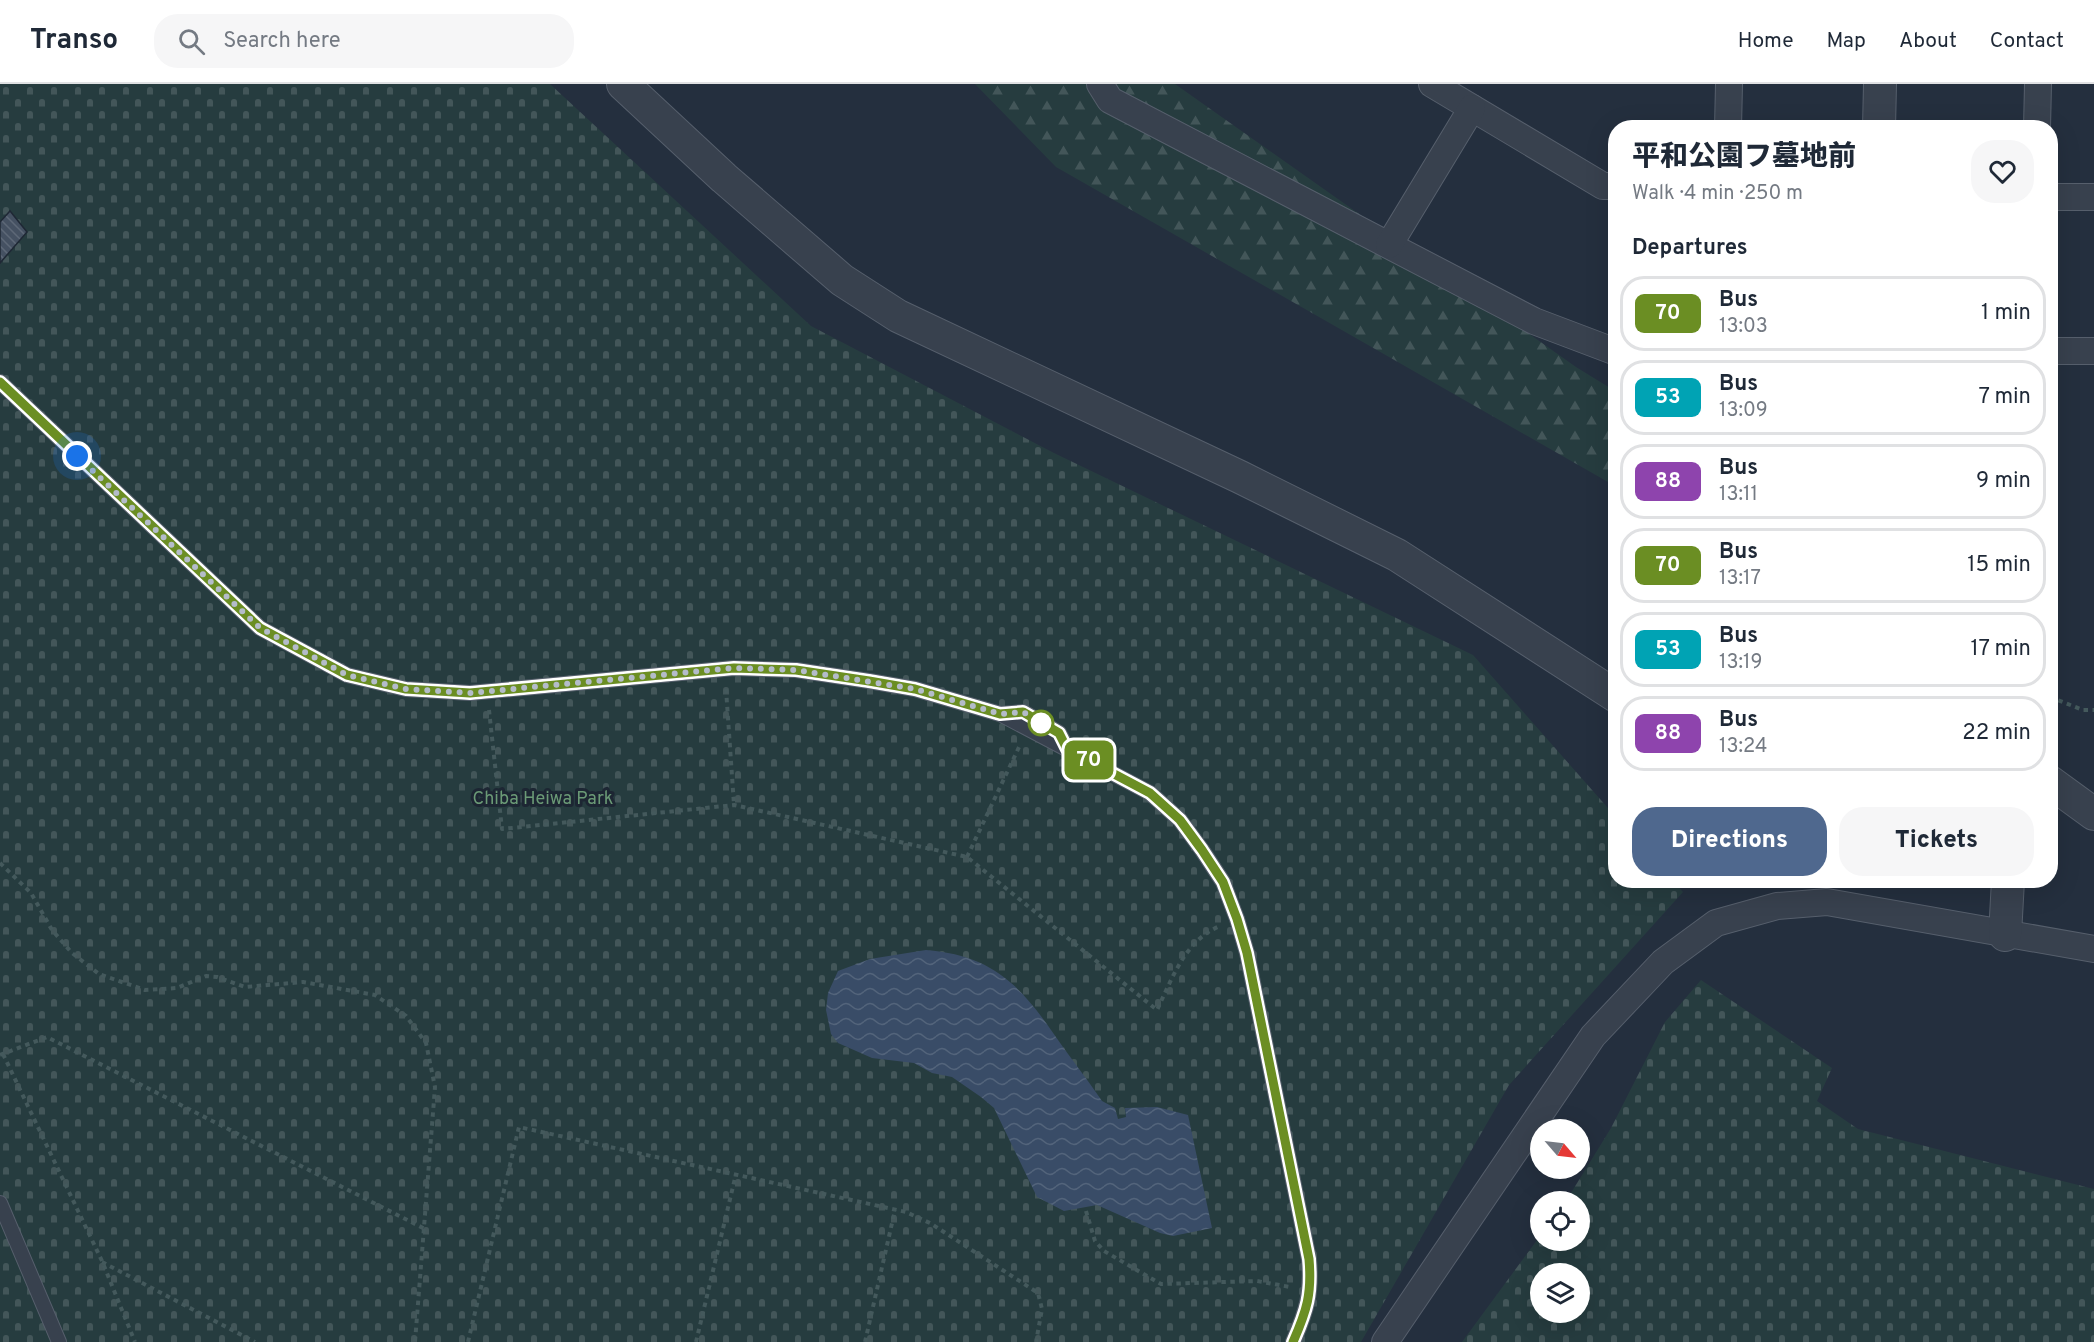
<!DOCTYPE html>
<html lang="en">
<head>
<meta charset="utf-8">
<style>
	body { margin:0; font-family:Overpass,"Noto Sans JP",sans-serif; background:#f6f6f7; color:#1f2937; height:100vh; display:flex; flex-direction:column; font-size:22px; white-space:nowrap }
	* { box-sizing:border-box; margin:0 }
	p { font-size:20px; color:#747a83 }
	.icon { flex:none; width:33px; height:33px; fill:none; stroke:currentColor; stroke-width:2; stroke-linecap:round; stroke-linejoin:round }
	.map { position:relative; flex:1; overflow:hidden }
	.drawer { position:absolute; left:1608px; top:36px; width:450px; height:768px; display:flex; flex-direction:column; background:#fff; border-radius:24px; box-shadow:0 6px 24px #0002 }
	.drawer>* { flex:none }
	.badge { padding:0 12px; border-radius:9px; font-size:21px; line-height:39px }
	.needle { width:39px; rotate:118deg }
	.controls { position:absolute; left:1530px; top:1035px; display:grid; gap:12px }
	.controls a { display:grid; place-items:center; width:60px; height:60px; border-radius:50%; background:#fff; box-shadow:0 6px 24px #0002; font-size:30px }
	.you { position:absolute; width:30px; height:30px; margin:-15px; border:4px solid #fff; border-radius:50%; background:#1a73e8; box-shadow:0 0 0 9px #1a73e833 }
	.map>.badge { position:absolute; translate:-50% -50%; box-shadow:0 0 0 3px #fff }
	h2 { padding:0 24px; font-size:22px; line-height:54px }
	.round { display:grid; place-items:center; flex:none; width:63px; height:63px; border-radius:24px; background:#f6f6f7 }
	.summary { display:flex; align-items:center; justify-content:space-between; height:102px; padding:0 24px }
	h1 { font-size:28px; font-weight:800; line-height:45px }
	.primary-button { display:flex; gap:12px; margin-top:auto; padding:12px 24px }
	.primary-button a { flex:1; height:69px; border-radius:24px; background:#4f688e; color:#fff; font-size:24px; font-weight:800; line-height:69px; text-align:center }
	.primary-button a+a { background:#f6f6f7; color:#1f2937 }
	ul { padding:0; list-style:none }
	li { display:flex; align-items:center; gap:18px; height:75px; margin:0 12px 9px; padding:0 12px; border:3px solid #e0e1e3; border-radius:24px }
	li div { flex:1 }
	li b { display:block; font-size:22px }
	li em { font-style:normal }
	li .badge { min-width:66px; font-weight:700; text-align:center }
	header { display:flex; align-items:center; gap:36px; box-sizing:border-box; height:84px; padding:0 30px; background:#fff; border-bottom:2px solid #e0e1e3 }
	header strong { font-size:28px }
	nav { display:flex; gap:33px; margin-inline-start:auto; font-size:21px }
	.search { width:420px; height:54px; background:#f6f6f7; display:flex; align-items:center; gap:15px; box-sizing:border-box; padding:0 21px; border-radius:24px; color:#747a83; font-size:22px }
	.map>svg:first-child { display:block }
	.forest { fill:url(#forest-firs) }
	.cemetery { fill:url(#cemetery-stones); fill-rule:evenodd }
	.water { fill:url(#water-waves) }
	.building { fill:url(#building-back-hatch); stroke:#1f2835; stroke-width:1.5 }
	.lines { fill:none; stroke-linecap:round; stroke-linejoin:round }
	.service-casing { stroke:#565f6c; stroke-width:16 }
	.minor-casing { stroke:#565f6c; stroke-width:28 }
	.tertiary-casing { stroke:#565f6c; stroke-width:34 }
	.path { stroke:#44595c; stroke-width:4; stroke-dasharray:4.5 4.5; stroke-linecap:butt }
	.service { stroke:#38414e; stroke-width:14 }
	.minor { stroke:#38414e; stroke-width:26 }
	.tertiary { stroke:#38414e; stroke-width:32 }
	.line-casing { stroke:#fff; stroke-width:14 }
	.line { stroke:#6b8e23; stroke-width:9 }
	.walk { stroke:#b4bcc9; stroke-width:6; stroke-dasharray:0 10.8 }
	.stop-dot { fill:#fff; stroke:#6b8e23; stroke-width:3 }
	.labels { text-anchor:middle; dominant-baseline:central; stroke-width:6; stroke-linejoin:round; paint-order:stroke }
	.park-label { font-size:18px; fill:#6b9a76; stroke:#1d2633 }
</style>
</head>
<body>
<header>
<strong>Transo</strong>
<div class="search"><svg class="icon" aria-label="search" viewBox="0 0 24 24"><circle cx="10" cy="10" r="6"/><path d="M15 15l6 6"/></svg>Search here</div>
<nav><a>Home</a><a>Map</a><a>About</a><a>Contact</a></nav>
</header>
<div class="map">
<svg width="2094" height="1258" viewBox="0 0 2094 1258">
	<defs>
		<pattern id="forest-firs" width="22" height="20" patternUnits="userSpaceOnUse" patternTransform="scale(1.5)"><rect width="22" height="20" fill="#263c3f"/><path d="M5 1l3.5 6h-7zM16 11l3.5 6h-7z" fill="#435659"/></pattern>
		<pattern id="cemetery-stones" width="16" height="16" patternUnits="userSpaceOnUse" patternTransform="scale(1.5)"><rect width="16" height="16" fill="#263c3f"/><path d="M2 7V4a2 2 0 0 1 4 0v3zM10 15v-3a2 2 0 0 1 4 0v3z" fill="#435659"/></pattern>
		<pattern id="water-waves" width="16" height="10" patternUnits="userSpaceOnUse" patternTransform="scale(1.5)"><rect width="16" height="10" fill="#394c67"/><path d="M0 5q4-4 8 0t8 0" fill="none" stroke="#53647b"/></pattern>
		<pattern id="building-back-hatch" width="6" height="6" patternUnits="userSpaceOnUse" patternTransform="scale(1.5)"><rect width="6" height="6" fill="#455162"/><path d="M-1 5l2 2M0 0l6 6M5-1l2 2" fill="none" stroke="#5d6877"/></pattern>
	</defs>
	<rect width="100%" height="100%" fill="#242f3e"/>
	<polygon class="forest" points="975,0 1175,0 1576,283 1615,307 1615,402 1056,83"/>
	<g class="cemetery">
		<polygon points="0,0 550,0 811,242 1054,369 1473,571 1615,732 1616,796 1673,797 1683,808 1509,1001 1361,1258 0,1258"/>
		<path d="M 1701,896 L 1832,984 L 1817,1017 L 1858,1045 L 2094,1105 L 2094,1258 L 1462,1258 L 1540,1152 L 1540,1156 L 1580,1156 L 1580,1118 L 1566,1117 L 1611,1044 L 1665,938 ZM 1540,1190 L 1580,1190 L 1580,1228 L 1540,1228 Z"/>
	</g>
	<path class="water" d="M 926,866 C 988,871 1017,897 1051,946 C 1067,970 1086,993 1102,1017 L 1115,1024 L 1118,1035 L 1126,1033 L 1125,1024 L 1157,1023 L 1188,1031 L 1212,1144 L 1173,1152 L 1160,1149 L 1097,1121 L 1064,1127 L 1037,1113 L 994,1024 L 981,1013 L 952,993 L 932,989 L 914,979 L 872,974 L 838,959 L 831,950 L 826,926 L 828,909 L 838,887 L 870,875 Z"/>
	<polygon class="building" points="10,127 27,148 0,179 0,138"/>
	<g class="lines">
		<defs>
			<g id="service">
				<path d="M 0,298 L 260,544 L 347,591 L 406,605 L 470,609 L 734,584 L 796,586 L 869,597 L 915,605 L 1000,630 L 1150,709 L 1180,736 L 1202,766 L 1223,798 L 1237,835 L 1247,869 L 1309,1175 C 1312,1209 1307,1226 1293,1258"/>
				<polyline points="1002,630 1023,628 1059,649 1067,664"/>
				<polyline points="0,1119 59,1258"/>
			</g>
			<g id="minor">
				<polyline points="1100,0 1110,16 1534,237 1616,268"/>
				<polyline points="1432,0 1603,102 1616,102"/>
				<polyline points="1728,44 1729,0"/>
				<polyline points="2037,44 2038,0"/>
				<polyline points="2050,113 2094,113"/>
				<polyline points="1389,161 1472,24"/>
				<polyline points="2050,267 2094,267"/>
				<polyline points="1385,1258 1593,952 1663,878 1716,839 1777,822 1827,818 2094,865"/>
			</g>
			<g id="tertiary">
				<polyline points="623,0 724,94 842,196 898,232 1240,393 1397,471 1616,612"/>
				<polyline points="1879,44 1880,0"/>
				<polyline points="2050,698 2094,730"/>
				<polyline points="2005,851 2008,796"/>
			</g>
		</defs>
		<use href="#service" class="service-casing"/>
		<use href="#minor" class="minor-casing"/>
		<use href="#tertiary" class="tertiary-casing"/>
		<g class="path">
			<polyline points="726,605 734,721"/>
			<polyline points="2050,613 2083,626 2094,626"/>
			<path d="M 489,626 L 502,745 L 734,721 L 967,773 L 1157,926 C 1172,895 1185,856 1220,842"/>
			<polyline points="967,773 1020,661"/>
			<polyline points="0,779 31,809 52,846 72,869 99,890 145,906 177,904 206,892 217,893 245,903 303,898 375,911 406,932 426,959 435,1003 415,1258"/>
			<polyline points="3,970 102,1177 135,1258"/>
			<polyline points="0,971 47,953 425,1145"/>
			<polyline points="1086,1127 1095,1157 1104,1167 1161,1200 1257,1197 1290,1203"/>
			<polyline points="102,1178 255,1258"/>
			<polyline points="468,1258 519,1043 906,1128 930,1139 1038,1209 1042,1225 1036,1258"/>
			<polyline points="696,1258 736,1090"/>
			<polyline points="865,1258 895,1126"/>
		</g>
		<use href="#service" class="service"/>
		<use href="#minor" class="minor"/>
		<use href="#tertiary" class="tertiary"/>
	</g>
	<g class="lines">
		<defs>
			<path id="line" d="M 0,298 L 260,544 L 347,591 L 406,605 L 470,609 L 734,584 L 796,586 L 869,597 L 915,605 L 1000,630 L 1023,628 L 1059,649 L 1067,665 L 1150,709 L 1180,736 L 1202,766 L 1223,798 L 1237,835 L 1247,869 L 1309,1175 C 1312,1210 1307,1226 1293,1258"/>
		</defs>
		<use href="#line" class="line-casing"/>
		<use href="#line" class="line"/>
		<polyline class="walk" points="77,372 260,544 347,591 406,605 470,609 734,584 796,586 915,605 1000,630 1023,628 1041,639"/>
	</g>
	<circle class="stop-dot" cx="1041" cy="639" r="12"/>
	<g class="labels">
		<g class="park-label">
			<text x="543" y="715">Chiba Heiwa Park</text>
		</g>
	</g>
</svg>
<div class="controls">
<a><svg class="needle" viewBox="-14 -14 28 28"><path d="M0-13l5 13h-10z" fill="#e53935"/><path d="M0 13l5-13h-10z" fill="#747a83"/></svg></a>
<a><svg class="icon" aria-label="locate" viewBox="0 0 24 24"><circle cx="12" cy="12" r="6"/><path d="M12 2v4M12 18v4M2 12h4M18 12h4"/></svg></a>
<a><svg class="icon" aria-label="layers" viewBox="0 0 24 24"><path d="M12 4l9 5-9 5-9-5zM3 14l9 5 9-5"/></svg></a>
</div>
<div class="you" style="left:77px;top:372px"></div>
<b class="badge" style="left:1089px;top:676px;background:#6b8e23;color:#fff">70</b>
<section class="drawer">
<div class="summary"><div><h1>平和公園フ墓地前</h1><p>Walk · 4 min · 250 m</p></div><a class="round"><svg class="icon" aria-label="heart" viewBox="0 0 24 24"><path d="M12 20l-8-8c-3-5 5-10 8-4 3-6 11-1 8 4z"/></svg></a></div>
<h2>Departures</h2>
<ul>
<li><span class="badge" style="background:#6b8e23;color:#fff">70</span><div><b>Bus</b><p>13:03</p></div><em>1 min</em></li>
<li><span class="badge" style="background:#00a3b4;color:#fff">53</span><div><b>Bus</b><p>13:09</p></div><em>7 min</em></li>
<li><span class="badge" style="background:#8e44ad;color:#fff">88</span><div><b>Bus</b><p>13:11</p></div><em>9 min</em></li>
<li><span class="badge" style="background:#6b8e23;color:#fff">70</span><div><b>Bus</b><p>13:17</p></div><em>15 min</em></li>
<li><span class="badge" style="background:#00a3b4;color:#fff">53</span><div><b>Bus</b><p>13:19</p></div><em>17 min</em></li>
<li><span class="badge" style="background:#8e44ad;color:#fff">88</span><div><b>Bus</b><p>13:24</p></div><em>22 min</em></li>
</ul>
<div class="primary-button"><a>Directions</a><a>Tickets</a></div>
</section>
</div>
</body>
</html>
